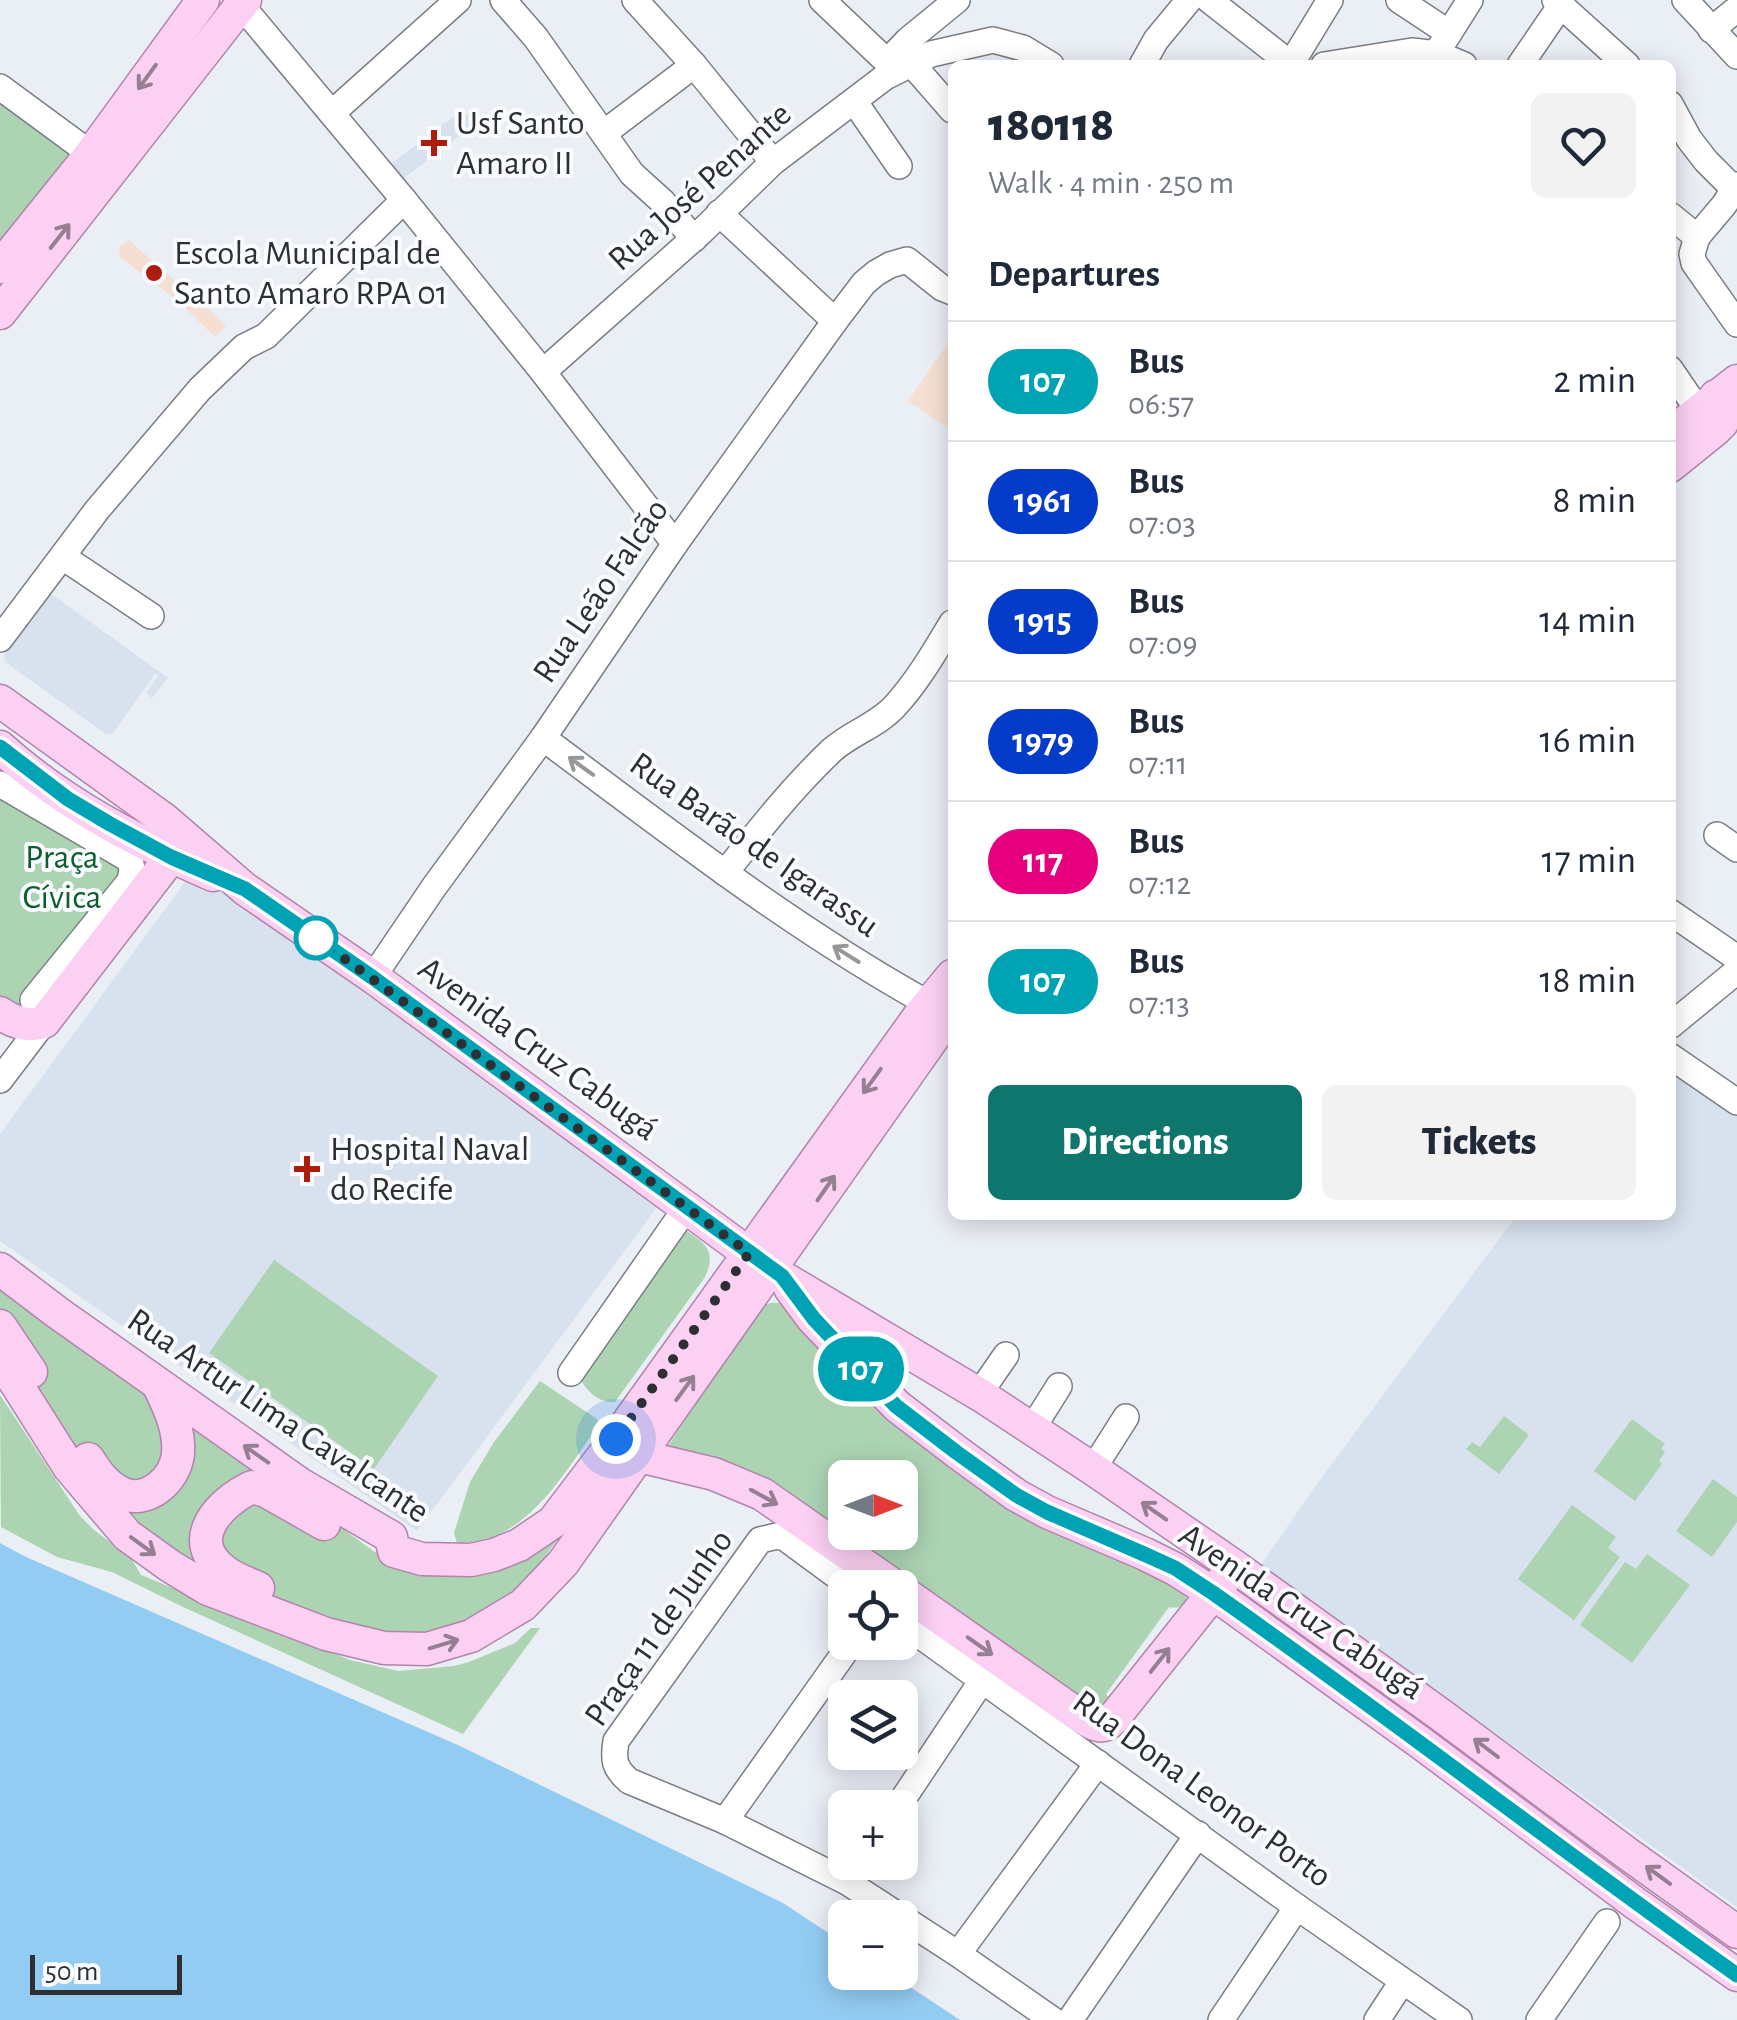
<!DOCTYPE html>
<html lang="en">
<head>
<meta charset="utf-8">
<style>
	body { margin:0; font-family:"Alegreya Sans",sans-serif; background:#f2f2f3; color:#1f2937; height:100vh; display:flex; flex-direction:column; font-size:38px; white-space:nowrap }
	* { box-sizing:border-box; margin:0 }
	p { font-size:32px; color:#747a83 }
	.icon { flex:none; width:55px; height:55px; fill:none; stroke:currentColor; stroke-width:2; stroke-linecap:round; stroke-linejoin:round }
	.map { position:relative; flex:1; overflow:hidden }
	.side { position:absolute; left:948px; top:60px; width:728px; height:1160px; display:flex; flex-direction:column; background:#fff; border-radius:15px; box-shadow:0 5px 25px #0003 }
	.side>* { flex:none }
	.badge { padding:0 20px; border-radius:32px; font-size:35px; line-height:65px }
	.needle { width:65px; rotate:90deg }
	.buttons { position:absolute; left:828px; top:1460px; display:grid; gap:20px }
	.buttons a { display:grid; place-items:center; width:90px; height:90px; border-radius:15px; background:#fff; box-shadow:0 5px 25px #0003; font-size:50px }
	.scale { position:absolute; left:30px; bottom:25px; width:152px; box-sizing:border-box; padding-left:10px; border:5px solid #2d2f32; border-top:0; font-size:28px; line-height:35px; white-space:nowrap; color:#2d2f32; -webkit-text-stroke:8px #fafbfe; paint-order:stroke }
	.you { position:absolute; width:50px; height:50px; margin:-25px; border:8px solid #fff; border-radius:50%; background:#1a73e8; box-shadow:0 0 0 15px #1a73e833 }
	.map>.badge { position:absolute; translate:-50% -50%; box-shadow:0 0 0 5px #fff }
	h2 { padding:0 40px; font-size:38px; line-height:90px }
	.round { display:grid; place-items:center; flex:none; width:105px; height:105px; border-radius:15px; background:#f2f2f3 }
	.overview { display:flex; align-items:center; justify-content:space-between; height:170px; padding:0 40px }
	h1 { font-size:48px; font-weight:800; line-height:75px }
	.primary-button { display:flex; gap:20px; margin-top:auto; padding:20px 40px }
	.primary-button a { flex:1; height:115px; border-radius:15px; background:#0f766e; color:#fff; font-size:40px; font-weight:800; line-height:115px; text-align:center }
	.primary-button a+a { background:#f2f2f3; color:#1f2937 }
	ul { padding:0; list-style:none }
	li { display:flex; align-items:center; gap:30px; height:120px; padding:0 40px; border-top:2px solid #e0e1e3 }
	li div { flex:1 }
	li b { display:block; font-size:38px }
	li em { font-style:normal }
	li .badge { min-width:110px; font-weight:700; text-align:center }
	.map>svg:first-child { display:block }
	.built { fill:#d8e1ee }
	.education { fill:#f5dfd2 }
	.green { fill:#acd4b3; fill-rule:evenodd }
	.water { fill:#93ccf2 }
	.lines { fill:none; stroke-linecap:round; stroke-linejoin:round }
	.minor-casing { stroke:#7a7e84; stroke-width:28 }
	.major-casing { stroke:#b184aa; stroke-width:35 }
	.minor { stroke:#fff; stroke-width:25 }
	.major { stroke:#fbd0f2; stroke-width:32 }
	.oneway { stroke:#948092 }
	.oneway2 { stroke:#969798 }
	.line-casing { stroke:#fff; stroke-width:22 }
	.line { stroke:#00a3b4; stroke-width:15 }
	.walk { stroke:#2d2f32; stroke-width:10; stroke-dasharray:0 18 }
	.poi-dot { fill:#ac1d0e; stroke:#fafbfe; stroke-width:4 }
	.stop-dot { fill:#fff; stroke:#00a3b4; stroke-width:5 }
	.labels { text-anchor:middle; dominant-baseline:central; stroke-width:8; stroke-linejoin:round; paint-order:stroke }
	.poi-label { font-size:35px; fill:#2d2f32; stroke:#fafbfe; text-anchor:start }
	.street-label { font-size:35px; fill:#2d2f32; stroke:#fafbfe }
	.park-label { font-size:35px; fill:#0c5e2b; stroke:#fafbfe }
</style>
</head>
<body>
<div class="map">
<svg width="1737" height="2020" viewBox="0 0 1737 2020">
	<rect width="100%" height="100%" fill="#eaeef5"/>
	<g class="built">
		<polygon points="472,111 480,120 399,182 387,167 457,114 460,118"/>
		<polygon points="46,595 53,595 168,678 152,698 146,693 158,676 155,674 112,734 106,734 5,662 4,655"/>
		<polygon points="193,871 356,977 660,1203 417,1531 0,1241 0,1134"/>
		<polygon points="1670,1065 1737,1110 1737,1907 1261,1565 1314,1488 1517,1215 1670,1215"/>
	</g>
	<g class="education">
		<polygon points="129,240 187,292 190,291 226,326 215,337 179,302 119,256 120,246"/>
		<polygon points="952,337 952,431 908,401"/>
	</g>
	<g class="green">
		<polygon points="0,98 78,155 0,255"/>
		<polygon points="0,777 134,861 31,1009 0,1000"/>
		<path d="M 682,1228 C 703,1242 718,1249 705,1277 L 615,1402 C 599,1403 587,1392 580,1378 Z"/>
		<polygon points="274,1260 438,1376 374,1469 209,1353"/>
		<polygon points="746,1278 539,1565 511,1595 475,1618 441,1632 374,1638 182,1560 123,1519 71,1441 0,1324 0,1281 379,1555 505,1560"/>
		<path d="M 771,1303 L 779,1303 L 819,1340 L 1151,1571 L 1186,1593 C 1188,1606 1180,1609 1169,1607 L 1106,1694 L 1111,1701 L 1108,1717 L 668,1446 L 753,1315 L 764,1305 ZM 845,1478 L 900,1478 L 900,1532 L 845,1532 Z"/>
		<path d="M 540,1381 L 597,1419 L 599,1425 C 564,1472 526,1545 457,1543 L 454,1533 L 470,1482 L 494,1442 Z"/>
		<polygon points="0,1395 80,1516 94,1530 131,1558 141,1575 350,1660 398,1671 454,1666 469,1662 515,1643 531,1628 540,1628 463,1734 183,1607 112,1572 57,1557 1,1527"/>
		<polygon points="1504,1416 1529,1435 1499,1474 1466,1449 1472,1442 1480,1447"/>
		<polygon points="1632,1419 1665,1444 1661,1449 1665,1452 1659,1461 1662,1464 1635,1501 1594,1471"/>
		<polygon points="1713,1479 1737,1497 1737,1522 1712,1557 1676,1531"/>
		<polygon points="1572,1505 1616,1537 1608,1548 1620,1557 1574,1620 1518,1579"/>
		<polygon points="1647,1554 1690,1585 1632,1663 1580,1625 1625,1562 1636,1569"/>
	</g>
	<polygon class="water" points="0,1543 26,1557 460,1746 783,1903 845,1944 845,1972 889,1973 960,2020 0,2020"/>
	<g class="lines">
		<defs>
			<g id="minor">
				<polyline points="503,0 536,38 632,174 663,202 694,239"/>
				<polyline points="635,0 694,65 773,162"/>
				<polyline points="822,0 882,57 899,69"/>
				<polyline points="1209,0 1292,65"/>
				<polyline points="1399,0 1449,33"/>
				<polyline points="1555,0 1627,65"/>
				<polyline points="1685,0 1737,56"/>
				<polyline points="241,5 404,200 543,372 675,544"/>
				<polyline points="1711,30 1737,9"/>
				<polyline points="1438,54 1439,49 1470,0"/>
				<polyline points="888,61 908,40 957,0"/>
				<polyline points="911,63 952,110"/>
				<polyline points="1291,64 1330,0"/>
				<polyline points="1142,65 1156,40 1189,0"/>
				<polyline points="1324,65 1412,51 1438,54 1464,65"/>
				<polyline points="1520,65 1561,5"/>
				<polyline points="0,87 91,154"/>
				<polyline points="854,101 899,166"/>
				<polyline points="1670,104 1689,139 1706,161 1737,192"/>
				<polyline points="332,113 458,0"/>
				<polyline points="604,133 694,65"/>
				<polyline points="719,213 835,321"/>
				<polyline points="1670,215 1697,237 1692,254 1694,263 1737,324"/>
				<polyline points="1697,237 1724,205 1737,185"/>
				<polyline points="1670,369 1698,410"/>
				<polyline points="543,372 700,233 773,162 885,77 931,54 993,40 1023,48 1051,65"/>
				<polyline points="63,557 151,616"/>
				<polyline points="0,639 97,510 200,389 244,347 266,336 404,200"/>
				<path d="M 543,738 C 668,831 792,928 929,1004"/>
				<polyline points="0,784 130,860 132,869 130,881 33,1000"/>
				<polyline points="1717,835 1737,849"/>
				<path d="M 725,873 C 759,830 792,788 832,750 C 851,733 878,725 895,706 C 918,681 935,651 952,623"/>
				<polyline points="1670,912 1737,958"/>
				<polyline points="373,977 434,887 543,738 675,544 835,321 864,283 876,273 890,265 907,260 942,288 952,292"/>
				<polyline points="1670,1026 1737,971"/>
				<polyline points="1670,1056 1737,1102"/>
				<polyline points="0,1080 44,1022"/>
				<polyline points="571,1373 686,1208"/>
				<polyline points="979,1394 1006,1355"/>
				<polyline points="1032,1429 1059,1386"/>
				<polyline points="1093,1469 1126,1417"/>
				<path d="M 853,1588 L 785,1538 L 777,1536 L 760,1540 L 616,1741 C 613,1760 614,1768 629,1781 L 725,1821 L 847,1882 L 958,1954 L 1053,2020"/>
				<polyline points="900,1621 1297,1907 1459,2020"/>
				<polyline points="897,1808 983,1679"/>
				<polyline points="725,1821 852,1642"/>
				<polyline points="958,1954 1098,1763"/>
				<polyline points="1070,2020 1198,1834"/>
				<polyline points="1221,2020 1297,1907"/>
				<polyline points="1377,2020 1402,1982"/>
				<polyline points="1539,2020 1607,1922"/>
			</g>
			<g id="major">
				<polyline points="0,267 91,154 203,0"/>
				<polyline points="0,313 245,0"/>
				<polyline points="1670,434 1737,381"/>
				<polyline points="1670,466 1716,429 1722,423 1725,410 1716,396"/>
				<polyline points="0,701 165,820 245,889 373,977 741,1248 782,1277 982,1396 1093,1469 1234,1566 1441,1715 1628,1854 1737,1932"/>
				<path d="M 0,747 C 62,803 137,842 213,875"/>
				<path d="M 0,1013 C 14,1023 28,1027 44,1022 L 171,857"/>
				<polyline points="0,1269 58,1313 300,1484 391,1537 394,1551 422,1559 471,1560 494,1555 519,1545 553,1522 616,1439 920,1015 952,976"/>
				<polyline points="790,1288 813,1319 897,1406 957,1452 1016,1495 1047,1512 1145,1554 1175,1569 1213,1593 1421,1743 1635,1903 1737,1975"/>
				<polyline points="0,1326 31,1372"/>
				<polyline points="0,1358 69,1467 127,1535 170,1566 208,1589 326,1634 384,1648 427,1649 471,1636 523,1605 563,1563 952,1011"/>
				<polyline points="639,1456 714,1474 762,1494 897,1588"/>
				<path d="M 88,1459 C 97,1473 105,1485 121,1493 C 147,1505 175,1480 178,1454 C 180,1429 169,1407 159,1386"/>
				<path d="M 258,1588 C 247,1583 232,1578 223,1570 C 184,1539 220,1502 252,1487 L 266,1491 L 324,1524"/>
				<path d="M 900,1590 L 1077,1714 C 1089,1721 1101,1732 1112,1720 L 1226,1577"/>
			</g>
		</defs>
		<use href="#minor" class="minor-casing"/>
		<use href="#major" class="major-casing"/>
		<use href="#minor" class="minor"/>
		<use href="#major" class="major"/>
	</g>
	<defs><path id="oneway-shaft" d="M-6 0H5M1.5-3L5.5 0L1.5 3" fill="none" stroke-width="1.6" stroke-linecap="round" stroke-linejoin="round" transform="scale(2.5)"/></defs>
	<g class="oneway">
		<use href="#oneway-shaft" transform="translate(147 77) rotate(126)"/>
		<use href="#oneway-shaft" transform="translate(60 236) rotate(-52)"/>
		<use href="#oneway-shaft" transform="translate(872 1081) rotate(126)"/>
		<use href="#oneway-shaft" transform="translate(826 1188) rotate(-55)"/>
		<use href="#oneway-shaft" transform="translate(685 1388) rotate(-54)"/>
		<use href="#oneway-shaft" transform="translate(256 1454) rotate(-145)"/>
		<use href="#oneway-shaft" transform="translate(764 1497) rotate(29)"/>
		<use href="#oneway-shaft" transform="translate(1154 1511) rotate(-145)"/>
		<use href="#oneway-shaft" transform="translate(143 1546) rotate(36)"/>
		<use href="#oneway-shaft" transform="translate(444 1644) rotate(-17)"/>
		<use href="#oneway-shaft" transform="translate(980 1646) rotate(35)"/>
		<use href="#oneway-shaft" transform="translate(1160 1660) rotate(-52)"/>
		<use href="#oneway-shaft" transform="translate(1486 1748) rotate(-143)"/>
		<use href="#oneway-shaft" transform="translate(1658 1875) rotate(-144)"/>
	</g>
	<g class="oneway2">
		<use href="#oneway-shaft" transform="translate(581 766) rotate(-144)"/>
		<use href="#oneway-shaft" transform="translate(846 954) rotate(-148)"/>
	</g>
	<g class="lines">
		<defs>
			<path id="line" d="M 0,747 L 68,799 L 110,824 L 171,857 L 245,889 L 372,977 L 782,1276 L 814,1319 L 896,1406 L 956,1452 L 1016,1495 L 1047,1512 L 1144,1554 L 1175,1568 L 1213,1593 C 1390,1717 1560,1850 1737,1975"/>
		</defs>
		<use href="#line" class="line-casing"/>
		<use href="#line" class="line"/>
		<polyline class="walk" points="316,938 749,1253 616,1439"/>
	</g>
	<g class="poi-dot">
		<path d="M429 128h10v10h10v10h-10v10h-10v-10h-10v-10h10z"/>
		<circle cx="154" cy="273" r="10"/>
		<path d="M302 1154h10v10h10v10h-10v10h-10v-10h-10v-10h10z"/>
	</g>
	<circle class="stop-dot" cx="316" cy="938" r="20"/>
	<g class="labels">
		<g class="poi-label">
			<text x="456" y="123">Usf Santo<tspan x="456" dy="40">Amaro II</tspan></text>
			<text x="174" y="253">Escola Municipal de<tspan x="174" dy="40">Santo Amaro RPA 01</tspan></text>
			<text x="330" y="1149">Hospital Naval<tspan x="330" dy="40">do Recife</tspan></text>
		</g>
		<g class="street-label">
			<text transform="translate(700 187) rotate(-42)">Rua José Penante</text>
			<text transform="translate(601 591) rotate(-56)">Rua Leão Falcão</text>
			<text transform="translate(754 845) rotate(35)">Rua Barão de Igarassu</text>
			<text transform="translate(538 1049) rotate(36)">Avenida Cruz Cabugá</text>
			<text transform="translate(278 1416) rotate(34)">Rua Artur Lima Cavalcante</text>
			<text transform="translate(1301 1612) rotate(34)">Avenida Cruz Cabugá</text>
			<text transform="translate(659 1628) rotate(-55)">Praça 11 de Junho</text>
			<text transform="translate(1202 1789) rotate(36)">Rua Dona Leonor Porto</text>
		</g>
		<g class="park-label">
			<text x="62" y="857">Praça<tspan x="62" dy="40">Cívica</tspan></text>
		</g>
	</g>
</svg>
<div class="buttons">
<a><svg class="needle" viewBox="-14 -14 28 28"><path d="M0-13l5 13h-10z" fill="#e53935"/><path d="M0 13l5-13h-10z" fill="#747a83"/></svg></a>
<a><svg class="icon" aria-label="locate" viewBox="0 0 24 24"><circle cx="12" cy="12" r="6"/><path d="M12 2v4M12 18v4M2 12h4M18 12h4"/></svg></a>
<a><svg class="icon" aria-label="layers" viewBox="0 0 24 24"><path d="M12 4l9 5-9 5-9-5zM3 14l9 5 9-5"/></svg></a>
<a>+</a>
<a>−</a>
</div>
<div class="scale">50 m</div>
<div class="you" style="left:616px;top:1439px"></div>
<b class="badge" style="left:861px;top:1369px;background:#00a3b4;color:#fff">107</b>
<section class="side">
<div class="overview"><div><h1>180118</h1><p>Walk · 4 min · 250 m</p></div><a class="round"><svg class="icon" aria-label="heart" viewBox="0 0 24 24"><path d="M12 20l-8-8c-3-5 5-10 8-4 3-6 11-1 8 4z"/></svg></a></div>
<h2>Departures</h2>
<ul>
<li><span class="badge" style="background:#00a3b4;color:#fff">107</span><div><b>Bus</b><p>06:57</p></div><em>2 min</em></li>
<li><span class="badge" style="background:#043bc9;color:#fff">1961</span><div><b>Bus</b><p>07:03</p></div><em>8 min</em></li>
<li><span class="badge" style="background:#043bc9;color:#fff">1915</span><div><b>Bus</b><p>07:09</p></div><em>14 min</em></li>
<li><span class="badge" style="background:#043bc9;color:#fff">1979</span><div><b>Bus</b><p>07:11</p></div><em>16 min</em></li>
<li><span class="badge" style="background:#e6007e;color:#fff">117</span><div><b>Bus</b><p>07:12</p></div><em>17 min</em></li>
<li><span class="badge" style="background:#00a3b4;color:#fff">107</span><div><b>Bus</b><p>07:13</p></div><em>18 min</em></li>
</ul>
<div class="primary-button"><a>Directions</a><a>Tickets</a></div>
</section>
</div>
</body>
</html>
